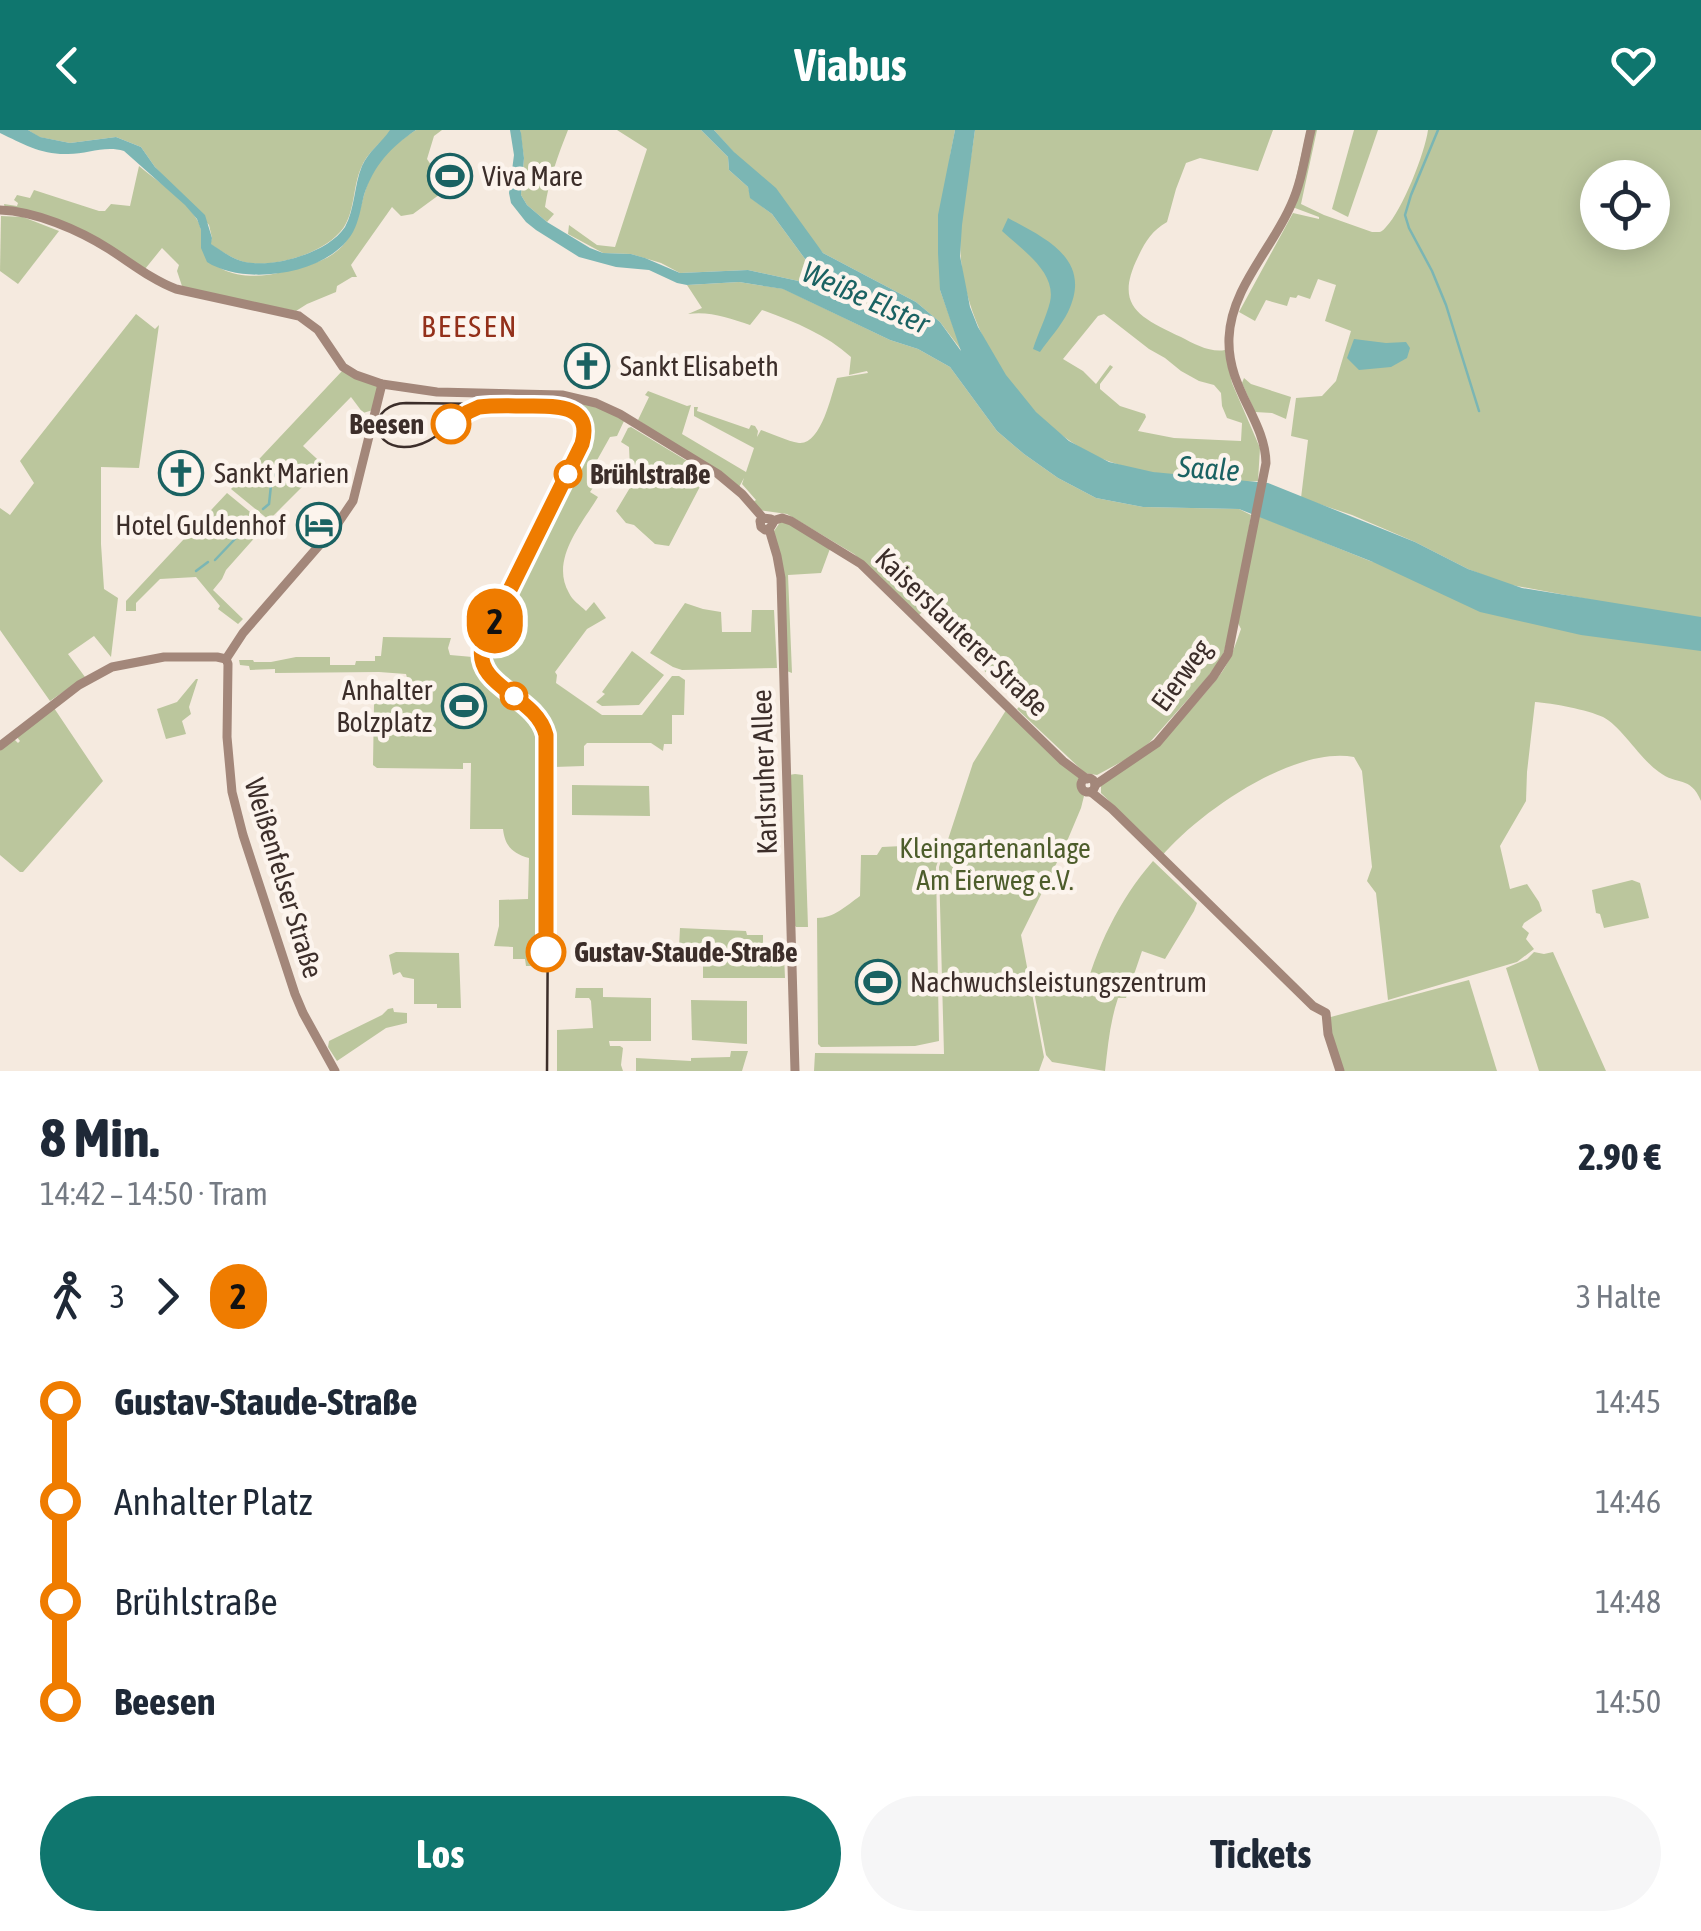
<!DOCTYPE html>
<html lang="de">
<head>
<meta charset="utf-8">
<style>
	body { margin:0; font-family:"Asap Condensed",sans-serif; background:#f6f6f7; color:#1f2937; height:100vh; display:flex; flex-direction:column; font-size:38px; white-space:nowrap }
	* { box-sizing:border-box; margin:0 }
	p { font-size:32px; color:#747a83 }
	.icon { flex:none; width:55px; height:55px; fill:none; stroke:currentColor; stroke-width:2; stroke-linecap:round; stroke-linejoin:round }
	.map { position:relative; height:941px; overflow:hidden }
	.details { display:flex; flex-direction:column; background:#fff; flex:1 }
	.details>* { flex:none }
	.badge { padding:0 20px; border-radius:32px; font-size:35px; line-height:65px }
	.buttons { position:absolute; left:1580px; top:30px; display:grid; gap:20px }
	.buttons a { display:grid; place-items:center; width:90px; height:90px; border-radius:50%; background:#fff; box-shadow:0 5px 25px #0003; font-size:50px }
	.map>.badge { position:absolute; translate:-50% -50%; box-shadow:0 0 0 5px #fff }
	.legs { display:flex; align-items:center; gap:15px; height:110px; padding:0 40px; font-size:32px }
	.legs p { margin-inline-start:auto }
	.overview { display:flex; align-items:center; justify-content:space-between; height:170px; padding:0 40px }
	h1 { font-size:55px; font-weight:700; line-height:75px }
	.cta { display:flex; gap:20px; margin-top:auto; padding:20px 40px }
	.cta a { flex:1; height:115px; border-radius:60px; background:#0f766e; color:#fff; font-size:40px; font-weight:700; line-height:115px; text-align:center }
	.cta a+a { background:#f6f6f7; color:#1f2937 }
	ul { padding:0 40px; list-style:none }
	li { display:flex; align-items:center; gap:35px; height:100px; font-size:38px }
	li i { display:grid; place-items:center; width:15px; height:100%; margin:0 12px; background:currentColor }
	li i::after { content:''; width:25px; height:25px; margin:-12px; border:8px solid; border-radius:50%; background:#fff }
	li p { margin-inline-start:auto }
	li:first-child i { background:linear-gradient(#0000 50%,currentColor 0) }
	li:last-child i { background:linear-gradient(currentColor 50%,#0000 0) }
	header { display:flex; justify-content:space-between; align-items:center; height:130px; padding:0 40px; background:#0f766e; color:#fff; font-size:45px; font-weight:700 }
	.map>svg:first-child { display:block }
	.green { fill:#bbc69d; fill-rule:evenodd }
	.water { fill:#7bb6b4 }
	.lines { fill:none; stroke-linecap:round; stroke-linejoin:round }
	.stream { stroke:#7bb6b4; stroke-width:2.5 }
	.secondary { stroke:#a3877a; stroke-width:9 }
	.tram { stroke:#3c2e2a; stroke-width:2.5 }
	.line-1-casing { stroke:#fff; stroke-width:22 }
	.line-1 { stroke:#ef7c00; stroke-width:15 }
	.stop-1-dot { fill:#fff; stroke:#ef7c00; stroke-width:5 }
	.labels { text-anchor:middle; dominant-baseline:central; stroke-width:9; stroke-linejoin:round; paint-order:stroke }
	.poi-label { font-size:28px; fill:#3c2e2a; stroke:#fcf4ed; text-anchor:start }
	.stop-label { font-size:28px; font-weight:bold; fill:#3c2e2a; stroke:#fcf4ed; text-anchor:start }
	.street-label { font-size:28px; fill:#3c2e2a; stroke:#fcf4ed }
	.park-label { font-size:28px; fill:#4d5d2b; stroke:#fcf4ed }
	.water-label { font-size:30px; font-style:italic; fill:#1a6262; stroke:#fcf4ed }
	.neighbourhood-label { font-size:30px; letter-spacing:2.5px; fill:#93301a; stroke:#fcf4ed }
</style>
</head>
<body>
<header><svg class="icon" aria-label="back" viewBox="0 0 24 24"><path d="M15 5l-7 7 7 7"/></svg>Viabus<svg class="icon" aria-label="heart" viewBox="0 0 24 24"><path d="M12 20l-8-8c-3-5 5-10 8-4 3-6 11-1 8 4z"/></svg></header>
<div class="map">
<svg width="1701" height="941" viewBox="0 0 1701 941">
	<rect width="100%" height="100%" fill="#f5eadf"/>
	<g class="green">
		<path d="M 28,0 L 390,0 L 391,2 C 380,13 367,23 361,38 C 353,56 355,80 344,97 C 327,123 273,139 244,132 C 233,129 219,120 210,114 L 212,108 L 209,95 L 155,37 L 141,17 L 116,7 L 70,13 L 39,7 Z"/>
		<path d="M 416,0 L 442,0 L 434,6 L 427,29 L 447,59 L 413,84 L 401,86 L 392,77 L 351,135 L 357,147 L 352,147 L 337,156 L 336,162 L 307,174 L 296,181 L 183,159 L 177,141 L 179,135 L 162,118 L 145,139 L 100,110 L 5,79 L 4,74 L 17,76 L 18,73 L 14,70 L 17,65 L 30,68 L 34,60 L 99,81 L 105,81 L 111,74 L 130,76 L 139,36 C 158,52 183,67 196,88 C 210,110 191,121 222,139 C 239,148 265,147 282,142 C 299,137 319,134 333,124 C 363,104 358,64 376,36 C 385,22 402,9 416,0 Z"/>
		<path d="M 520,0 L 568,0 C 558,25 549,50 545,77 L 554,84 L 547,92 L 527,75 L 521,65 L 524,28 Z"/>
		<polygon points="617,0 701,0 728,27 729,40 748,57 751,68 772,84 808,133 843,149 921,194 924,198 923,204 803,152 748,140 680,143 661,133 631,124 603,123 568,104 569,95 597,115 615,117 647,19"/>
		<polygon points="714,0 955,0 950,26 940,160 962,221 940,192 916,172 823,123"/>
		<path d="M 975,0 L 1273,0 L 1258,41 L 1200,28 L 1186,33 L 1176,59 L 1167,92 C 1152,101 1146,110 1138,127 C 1114,176 1139,187 1181,207 C 1194,214 1211,223 1225,220 L 1232,253 L 1260,318 L 1258,351 L 1245,352 C 1201,347 1150,347 1108,331 C 1032,303 968,210 961,130 C 957,89 970,40 975,0 ZM 1104,184 L 1149,219 L 1165,228 L 1181,241 L 1199,251 L 1214,255 L 1221,263 L 1222,276 L 1227,288 L 1242,293 L 1241,311 L 1174,308 L 1138,301 L 1146,287 L 1145,284 L 1120,276 L 1100,259 L 1100,254 L 1113,237 L 1110,235 L 1096,254 L 1083,241 L 1063,229 L 1098,186 Z"/>
		<path d="M 1307,0 L 1317,0 L 1301,74 L 1324,85 L 1372,102 C 1380,102 1381,103 1386,97 C 1402,81 1425,23 1428,0 L 1701,0 L 1701,671 C 1690,645 1677,656 1659,642 C 1640,629 1622,597 1603,587 C 1588,580 1552,573 1535,572 L 1527,642 L 1526,671 L 1500,716 L 1510,759 L 1527,754 L 1539,772 L 1542,781 L 1524,793 L 1522,797 L 1529,803 L 1526,809 L 1534,819 L 1517,832 L 1388,870 L 1376,763 L 1367,751 L 1372,737 L 1362,641 L 1354,627 C 1294,616 1199,682 1161,727 L 1156,717 L 1101,663 L 1101,653 C 1146,626 1190,585 1222,542 C 1231,529 1236,513 1241,499 L 1238,493 L 1259,386 L 1370,431 L 1512,463 L 1608,473 L 1506,454 L 1468,439 L 1415,412 L 1352,385 L 1301,368 L 1308,310 L 1291,306 L 1296,268 L 1322,266 L 1336,251 L 1351,201 L 1325,191 L 1336,155 L 1318,149 L 1310,169 L 1298,165 L 1296,168 L 1290,167 L 1287,176 L 1266,170 L 1255,191 L 1239,182 L 1293,83 L 1319,89 L 1319,87 L 1287,75 L 1294,57 ZM 1598,48 L 1652,48 L 1652,102 L 1598,102 Z"/>
		<polygon points="1354,0 1378,0 1348,87 1332,79"/>
		<polygon points="1,86 23,87 59,101 18,154 0,141"/>
		<path d="M 739,152 L 784,159 L 890,210 L 918,219 L 950,237 L 997,301 L 1024,324 L 1058,348 L 1096,368 L 1143,377 L 1239,379 L 1251,385 L 1239,460 L 1223,526 L 1206,549 L 1150,612 L 1134,625 L 1097,645 L 1085,643 L 1017,579 L 1033,563 L 1028,557 L 1014,570 L 930,487 L 948,470 L 942,463 L 918,486 L 854,424 L 787,384 L 759,380 L 753,372 L 756,370 L 742,354 L 744,348 L 738,359 L 638,290 L 649,267 L 645,265 L 648,261 L 687,276 L 691,275 L 682,304 L 746,342 L 754,318 L 694,286 L 694,277 L 698,277 L 697,281 L 749,299 L 751,295 L 755,296 L 758,301 L 757,307 L 761,300 C 773,304 786,311 799,313 C 821,315 831,266 837,248 L 868,243 L 867,241 L 849,245 L 851,227 C 827,205 795,192 765,181 L 762,180 L 750,195 C 729,188 710,181 688,184 L 702,178 L 687,155 Z"/>
		<polygon points="136,184 155,199 159,195 139,338 101,337 101,414 104,459 118,468 111,527 94,506 68,524 85,547 50,571 0,500 0,378 10,385 34,353 20,331"/>
		<polygon points="343,240 378,254 373,280 363,283 351,267 303,316 328,339 307,352 269,390 231,359"/>
		<polygon points="1244,248 1251,254 1291,267 1286,289 1272,283 1255,282 1242,253"/>
		<path d="M 540,267 C 569,269 601,273 624,291 L 617,306 L 610,307 L 596,332 L 606,339 L 590,362 L 598,367 C 581,395 550,430 569,463 C 572,470 580,475 586,481 L 594,472 L 606,488 L 587,499 L 555,542 L 557,545 L 556,553 L 602,585 L 642,585 L 672,546 L 679,546 L 685,550 L 684,585 L 672,585 L 672,614 L 664,614 L 663,621 L 651,613 L 587,613 L 584,616 L 584,636 L 554,637 L 551,802 L 544,803 L 544,836 L 526,836 L 525,829 L 513,829 L 513,817 L 494,816 L 499,796 L 499,770 L 528,769 L 529,728 C 512,723 505,716 503,699 L 470,699 L 471,633 L 463,633 L 463,639 L 377,638 L 373,635 L 374,573 L 401,571 L 411,562 L 406,544 L 379,542 L 275,543 L 275,539 L 250,540 L 249,536 L 240,535 L 239,530 L 253,530 L 254,532 L 271,532 L 296,527 L 330,527 L 330,535 L 355,535 L 356,531 L 375,531 L 375,526 L 381,526 L 383,507 L 451,508 L 448,518 L 450,525 L 484,528 L 487,512 L 587,309 C 589,275 567,274 539,273 Z"/>
		<polygon points="631,297 707,343 669,416 655,414 634,395 626,393 616,381 634,351 630,339 629,317 621,312 628,298"/>
		<polygon points="227,363 266,395 226,440 222,449 213,460 243,489 238,494 218,479 220,476 196,447 160,449 136,473 136,481 126,481 126,471"/>
		<polygon points="781,391 786,391 831,416 821,443 788,445 792,543 784,540 774,401"/>
		<polygon points="685,473 703,479 721,482 722,502 751,502 752,480 774,480 777,538 682,540 673,537 650,523"/>
		<polygon points="632,521 664,545 639,575 602,576 596,572 605,564 602,562"/>
		<polygon points="196,549 198,549 189,577 191,584 182,591 186,604 166,609 157,579 177,572"/>
		<polygon points="1008,577 1080,648 1077,651 1078,660 1084,666 1081,678 1065,716 1021,805 1044,927 1039,941 814,941 815,923 944,924 939,737 973,633"/>
		<polygon points="54,578 103,651 23,742 20,742 0,725 0,618 13,608 18,613 20,611 17,607"/>
		<polygon points="795,644 803,645 808,797 796,797 793,793 789,645"/>
		<polygon points="572,655 649,656 650,686 572,685"/>
		<path d="M 944,714 L 936,737 L 939,911 L 915,916 L 821,917 L 818,914 L 817,788 C 834,788 846,776 860,766 L 861,725 L 877,725 L 882,717 Z"/>
		<path d="M 1153,731 L 1197,773 L 1194,781 L 1165,829 L 1142,821 L 1126,868 L 1118,868 C 1110,892 1108,915 1105,941 L 1052,932 L 1046,925 L 1031,846 L 1083,868 C 1096,818 1119,770 1153,731 Z"/>
		<polygon points="1632,750 1640,753 1649,788 1604,798 1600,784 1596,783 1592,760"/>
		<polygon points="680,798 746,801 747,805 763,805 763,826 784,825 785,848 703,848 703,819 679,818"/>
		<polygon points="396,822 459,823 461,878 437,878 437,874 414,874 414,849 403,847 400,842 393,845 389,825"/>
		<polygon points="1534,822 1544,824 1553,822 1606,941 1539,941 1506,838 1527,829"/>
		<polygon points="1469,850 1497,941 1343,941 1327,888"/>
		<polygon points="576,858 603,858 603,867 651,868 651,911 609,911 610,916 620,916 623,918 621,935 623,941 557,941 557,900 593,898 591,871 589,868 575,868"/>
		<polygon points="691,870 747,871 747,914 692,910"/>
		<polygon points="393,878 394,882 407,883 407,893 386,898 337,931 328,917 329,911 382,885 388,879"/>
		<polygon points="731,921 748,921 742,941 636,941 636,928 691,931 691,928 730,927"/>
	</g>
	<g class="water">
		<path d="M 0,0 L 28,0 L 40,7 L 70,13 L 116,7 L 141,17 L 155,37 L 205,85 L 212,108 L 211,114 C 220,120 234,130 245,132 C 274,138 328,123 345,97 C 355,79 354,55 362,36 C 368,22 382,12 390,0 L 416,0 C 390,18 374,35 364,65 C 361,77 359,91 353,102 C 330,144 246,157 207,132 L 201,118 L 201,100 L 197,89 L 185,75 L 124,21 C 105,15 88,24 68,24 C 42,25 23,14 0,3 Z"/>
		<polygon points="510,0 520,0 521,3 524,28 521,65 527,75 547,92 590,118 603,123 631,124 645,128 680,143 748,140 803,152 885,189 923,204 924,198 921,194 843,149 808,133 772,84 750,68 748,57 729,40 728,27 701,0 714,0 734,22 776,58 823,123 916,172 940,192 961,221 940,160 938,123 938,85 955,0 975,0 962,95 960,126 970,177 978,197 1006,245 1036,282 1069,311 1109,332 1153,342 1268,353 1415,412 1468,439 1522,458 1701,487 1701,521 1581,505 1480,482 1373,432 1239,379 1143,377 1096,368 1058,348 1024,324 997,301 950,237 918,219 890,210 783,159 739,152 687,155 677,153 649,140 616,137 579,127 536,100 526,92 511,73 509,63 514,25"/>
		<path d="M 1008,88 C 1047,109 1093,130 1068,182 C 1061,196 1049,209 1040,222 L 1033,219 C 1038,203 1046,188 1050,172 C 1057,142 1021,119 1002,101 Z"/>
		<polygon points="1354,209 1386,213 1406,212 1410,218 1407,228 1391,237 1359,240 1347,228"/>
	</g>
	<g class="lines">
		<g class="stream">
			<polyline points="1438,0 1411,65 1405,85 1409,98 1432,141 1446,175 1479,281"/>
			<polyline points="263,379 269,374 272,346 278,343"/>
			<polyline points="215,430 254,389"/>
			<polyline points="196,441 208,432"/>
		</g>
		<g class="secondary">
			<path d="M 0,80 C 35,81 79,100 109,119 C 131,133 152,150 176,159 L 299,186 L 318,200 L 343,237 L 356,245 L 382,254 L 437,262 L 562,265 L 596,273 L 620,284 L 718,344 L 742,364 L 763,388 L 771,389 L 773,393 L 770,398 L 765,400 L 761,397 L 760,391 L 763,388"/>
			<polyline points="772,391 782,388 791,391 861,434 1063,631 1087,649"/>
			<polyline points="769,399 777,426 781,448 795,941"/>
			<polyline points="226,529 228,534 227,607 232,662 243,705 295,864 303,883 335,941"/>
			<polyline points="226,529 243,503 336,396 353,371 382,254"/>
			<polyline points="0,616 79,555 112,537 164,527 217,527 226,529"/>
			<circle cx="1088" cy="655" r="7"/>
			<path d="M 1095,655 L 1157,613 L 1213,547 L 1228,524 L 1266,333 C 1265,289 1227,259 1229,208 C 1231,158 1272,119 1291,75 C 1302,51 1305,25 1311,0"/>
			<polyline points="1091,662 1112,679 1313,876 1326,883 1328,904 1340,941"/>
		</g>
		<path class="tram" d="M 488,276 C 455,281 439,317 404,317 C 368,316 369,274 406,273 L 561,275 C 581,279 590,294 585,315 L 487,512 C 470,557 540,561 549,607 L 547,941"/>
	</g>
	<g class="lines">
		<defs>
			<path id="line-1" d="M 451,294 L 468,282 L 479,277 C 495,275 512,276 528,276 C 555,276 593,274 582,314 L 482,516 C 474,558 536,565 546,605 L 546,822"/>
		</defs>
		<use href="#line-1" class="line-1-casing"/>
		<use href="#line-1" class="line-1"/>
	</g>
	<defs>
		<symbol id="stadium-ring" viewBox="-11 -11 22 22"><circle r="9.5" fill="#fcf4ed" stroke="#1a6262" stroke-width="1.5"/><path d="M0-5a6.5 5 0 1 0 0 10a6.5 5 0 1 0 0-10ZM-3.5-1.8h7v3.6h-7Z" fill="#1a6262"/></symbol>
		<symbol id="church-ring" viewBox="-11 -11 22 22"><circle r="9.5" fill="#fcf4ed" stroke="#1a6262" stroke-width="1.5"/><path d="M-1.2-6h2.4v3.5h3.3v2.4h-3.3V6h-2.4V-.1h-3.3v-2.4h3.3Z" fill="#1a6262"/></symbol>
		<symbol id="hotel-ring" viewBox="-11 -11 22 22"><circle r="9.5" fill="#fcf4ed" stroke="#1a6262" stroke-width="1.5"/><path d="M-6-4.5h1.5V1H6V5H4.5V3h-9V5H-6ZM-4 0a1.8 1.8 0 1 1 3.6 0ZM.5 0V-2.5h3Q6-2.5 6 0Z" fill="#1a6262"/></symbol>
	</defs>
	<g fill-rule="evenodd">
		<use href="#stadium-ring" x="425" y="21" width="50" height="50"/>
		<use href="#church-ring" x="562" y="211" width="50" height="50"/>
		<use href="#church-ring" x="156" y="318" width="50" height="50"/>
		<use href="#hotel-ring" x="294" y="370" width="50" height="50"/>
		<use href="#stadium-ring" x="439" y="551" width="50" height="50"/>
		<use href="#stadium-ring" x="853" y="827" width="50" height="50"/>
	</g>
	<g class="stop-1-dot">
		<circle cx="451" cy="294" r="18"/>
		<circle cx="568" cy="344" r="12"/>
		<circle cx="514" cy="566" r="12"/>
		<circle cx="546" cy="822" r="18"/>
	</g>
	<g class="labels">
		<g class="poi-label">
			<text x="482" y="46">Viva Mare</text>
			<text x="620" y="236">Sankt Elisabeth</text>
			<text x="214" y="343">Sankt Marien</text>
			<text x="286" y="395" text-anchor="end">Hotel Guldenhof</text>
			<text x="432" y="560" text-anchor="end">Anhalter<tspan x="432" dy="32">Bolzplatz</tspan></text>
			<text x="910" y="852">Nachwuchsleistungszentrum</text>
		</g>
		<g class="stop-label">
			<text x="424" y="294" text-anchor="end">Beesen</text>
			<text x="590" y="344">Brühlstraße</text>
			<text x="574" y="822">Gustav-Staude-Straße</text>
		</g>
		<g class="street-label">
			<text transform="translate(962 502) rotate(44)">Kaiserslauterer Straße</text>
			<text transform="translate(1181 545) rotate(-54)">Eierweg</text>
			<text transform="translate(764 642) rotate(-92)">Karlsruher Allee</text>
			<text transform="translate(284 748) rotate(73)">Weißenfelser Straße</text>
		</g>
		<g class="park-label">
			<text x="995" y="718">Kleingartenanlage<tspan x="995" dy="32">Am Eierweg e.V.</tspan></text>
		</g>
		<g class="water-label">
			<text transform="translate(866 167) rotate(24)">Weiße Elster</text>
			<text transform="translate(1209 338) rotate(4)">Saale</text>
		</g>
		<g class="neighbourhood-label">
			<text x="470" y="196">BEESEN</text>
		</g>
	</g>
</svg>
<div class="buttons">
<a><svg class="icon" aria-label="locate" viewBox="0 0 24 24"><circle cx="12" cy="12" r="6"/><path d="M12 2v4M12 18v4M2 12h4M18 12h4"/></svg></a>
</div>
<b class="badge" style="left:495px;top:491px;background:#ef7c00;color:#111">2</b>
</div>
<section class="details">
<div class="overview"><div><h1>8 Min.</h1><p>14:42 – 14:50 · Tram</p></div><b>2.90 €</b></div>
<div class="legs"><svg class="icon" aria-label="walk" viewBox="0 0 24 24"><circle cx="13" cy="4" r="2"/><path d="M13 8l-2 6 4 7M11 14l-3 7M7 12l3-4h3l4 4"/></svg>3<svg class="icon" aria-label="forward" viewBox="0 0 24 24"><path d="M9 5l7 7-7 7"/></svg><b class="badge" style="background:#ef7c00;color:#111">2</b><p>3 Halte</p></div>
<ul>
<li><i style="color:#ef7c00"></i><b>Gustav-Staude-Straße</b><p>14:45</p></li>
<li><i style="color:#ef7c00"></i><span>Anhalter Platz</span><p>14:46</p></li>
<li><i style="color:#ef7c00"></i><span>Brühlstraße</span><p>14:48</p></li>
<li><i style="color:#ef7c00"></i><b>Beesen</b><p>14:50</p></li>
</ul>
<div class="cta"><a>Los</a><a>Tickets</a></div>
</section>
</body>
</html>
